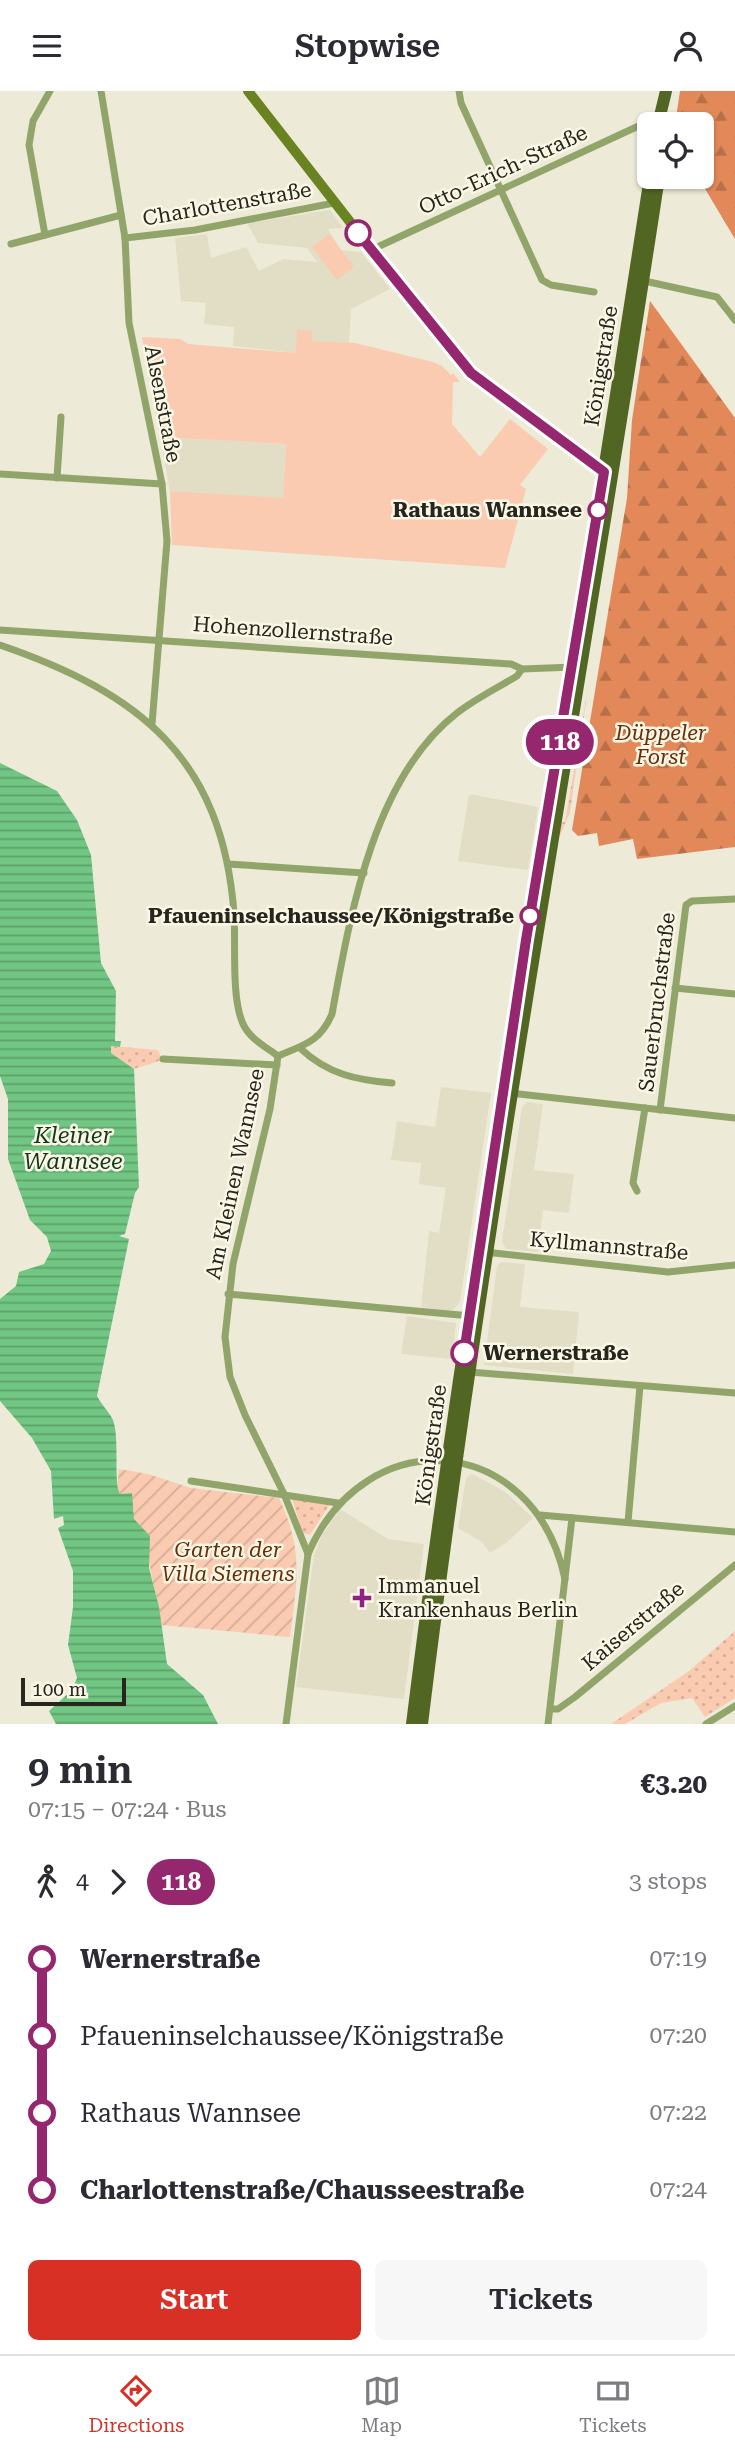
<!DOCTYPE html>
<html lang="en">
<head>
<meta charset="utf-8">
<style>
	body { margin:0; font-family:"Roboto Serif",serif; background:#f7f7f7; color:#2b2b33; height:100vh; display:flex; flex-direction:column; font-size:26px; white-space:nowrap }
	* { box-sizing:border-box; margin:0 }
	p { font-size:23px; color:#7c7c81 }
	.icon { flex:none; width:38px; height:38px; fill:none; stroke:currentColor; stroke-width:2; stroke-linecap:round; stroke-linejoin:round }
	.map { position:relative; height:1633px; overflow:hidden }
	.sheet { display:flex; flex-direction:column; background:#fff; flex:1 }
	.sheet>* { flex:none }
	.badge { padding:0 14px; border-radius:23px; font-size:24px; line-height:46px }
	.tools { position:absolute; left:637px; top:21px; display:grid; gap:14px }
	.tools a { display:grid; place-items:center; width:77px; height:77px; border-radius:10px; background:#fff; box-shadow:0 2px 5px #0004; font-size:35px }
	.scale { position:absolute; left:21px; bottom:18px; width:105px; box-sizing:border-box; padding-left:7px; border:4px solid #26251e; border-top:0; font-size:19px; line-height:24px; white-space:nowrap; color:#26251e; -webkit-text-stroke:5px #faf7e5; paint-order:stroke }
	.map>.badge { position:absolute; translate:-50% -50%; box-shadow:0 0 0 4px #fff }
	.legs { display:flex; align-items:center; gap:10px; height:77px; padding:0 28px; font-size:23px }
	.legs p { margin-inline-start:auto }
	.headline { display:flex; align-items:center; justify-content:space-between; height:119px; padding:0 28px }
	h1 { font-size:38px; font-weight:600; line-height:52px }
	.primary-button { display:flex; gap:14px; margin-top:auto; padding:14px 28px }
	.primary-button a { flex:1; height:80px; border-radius:10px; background:#d93025; color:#fff; font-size:28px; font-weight:600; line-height:80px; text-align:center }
	.primary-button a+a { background:#f7f7f7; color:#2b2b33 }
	ul { padding:0 28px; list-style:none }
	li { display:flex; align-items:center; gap:24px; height:77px; font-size:26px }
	li i { display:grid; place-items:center; width:10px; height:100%; margin:0 9px; background:currentColor }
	li i::after { content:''; width:18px; height:18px; margin:-9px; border:5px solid; border-radius:50%; background:#fff }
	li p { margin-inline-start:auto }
	li:first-child i { background:linear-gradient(#0000 50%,currentColor 0) }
	li:last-child i { background:linear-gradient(currentColor 50%,#0000 0) }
	header { display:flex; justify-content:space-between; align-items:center; height:91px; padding:0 28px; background:#fff; font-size:32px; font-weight:600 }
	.dock { display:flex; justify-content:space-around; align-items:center; height:98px; border-top:2px solid #e1e1e2; background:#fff; font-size:19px; color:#7c7c81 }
	.dock a { display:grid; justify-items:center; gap:4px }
	.dock .current { color:#d93025 }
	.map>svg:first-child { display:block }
	.built { fill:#e2dec5 }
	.grass { fill:url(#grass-dots) }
	.forest { fill:url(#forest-firs) }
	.garden { fill:url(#garden-furrows) }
	.pitch { fill:#facab1 }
	.water { fill:url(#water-rules) }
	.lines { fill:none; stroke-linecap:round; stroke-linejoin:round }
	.street { stroke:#91a56b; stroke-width:7 }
	.secondary { stroke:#688320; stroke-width:10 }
	.primary { stroke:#526623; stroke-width:12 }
	.line-1-casing { stroke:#fff; stroke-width:16 }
	.line-1 { stroke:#95276e; stroke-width:10 }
	.stop-1-dot { fill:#fff; stroke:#95276e; stroke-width:3.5 }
	.poi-dot { fill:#8f2184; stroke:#faf7e5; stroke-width:2.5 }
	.labels { text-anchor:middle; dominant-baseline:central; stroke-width:5; stroke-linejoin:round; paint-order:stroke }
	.street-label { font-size:21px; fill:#26251e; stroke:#faf7e5 }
	.stop-label { font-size:21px; font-weight:bold; fill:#26251e; stroke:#faf7e5; text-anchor:end }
	.park-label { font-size:21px; font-style:italic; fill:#672e09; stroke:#faf7e5 }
	.poi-label { font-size:21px; fill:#26251e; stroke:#faf7e5; text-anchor:start }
	.water-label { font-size:23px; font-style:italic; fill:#14381d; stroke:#faf7e5 }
</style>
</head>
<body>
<header><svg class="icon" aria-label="menu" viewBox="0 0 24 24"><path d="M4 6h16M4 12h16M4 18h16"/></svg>Stopwise<svg class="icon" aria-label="person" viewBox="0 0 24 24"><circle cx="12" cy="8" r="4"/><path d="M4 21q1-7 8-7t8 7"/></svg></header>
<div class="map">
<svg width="735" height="1633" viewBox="0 0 735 1633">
	<defs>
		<pattern id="grass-dots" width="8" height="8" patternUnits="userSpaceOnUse" patternTransform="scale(1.75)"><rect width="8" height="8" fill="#facab1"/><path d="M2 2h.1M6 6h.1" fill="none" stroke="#d6ad98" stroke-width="1.8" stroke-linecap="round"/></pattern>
		<pattern id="forest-firs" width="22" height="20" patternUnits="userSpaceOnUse" patternTransform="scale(1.75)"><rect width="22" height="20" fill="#e38959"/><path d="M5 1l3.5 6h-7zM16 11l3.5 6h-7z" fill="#b87049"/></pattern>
		<pattern id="garden-furrows" width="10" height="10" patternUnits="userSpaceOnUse" patternTransform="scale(1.75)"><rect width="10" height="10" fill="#facab1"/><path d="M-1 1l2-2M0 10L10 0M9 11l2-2" fill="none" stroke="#d6ad98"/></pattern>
		<pattern id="water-rules" width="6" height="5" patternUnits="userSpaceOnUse" patternTransform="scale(1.75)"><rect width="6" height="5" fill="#71c683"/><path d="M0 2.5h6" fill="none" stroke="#5da16b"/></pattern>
	</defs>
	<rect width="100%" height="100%" fill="#edead8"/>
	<g class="built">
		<polygon points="330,119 343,137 328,138 341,159 361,161 390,198 351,218 349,252 312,250 297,239 295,262 233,255 234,236 204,233 206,212 181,210 175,147 207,143 211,167 246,156 259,180 283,168 317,171 307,157 258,152 247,132"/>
		<polygon points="160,346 286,353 283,408 170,400"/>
		<polygon points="469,703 538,716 528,779 458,770"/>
		<polygon points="441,996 491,1002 460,1211 453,1219 446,1220 421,1216 429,1140 439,1142 446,1097 419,1093 421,1072 391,1069 397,1030 435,1036"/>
		<polygon points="527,1011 543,1013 534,1079 574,1083 569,1122 543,1119 538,1161 506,1158 502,1151 522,1016"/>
		<polygon points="501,1171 525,1173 520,1216 579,1221 573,1283 484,1274 497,1175"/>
		<polygon points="407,1225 456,1232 452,1268 401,1263"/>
		<polygon points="472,1383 504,1400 533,1427 506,1452 490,1462 482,1451 458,1437 466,1387"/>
		<polygon points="340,1418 388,1448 424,1453 404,1608 296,1596 314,1464 321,1446"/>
	</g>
	<g class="grass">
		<polygon points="589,591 570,721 560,745 560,732 565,731"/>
		<polygon points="111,955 158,959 162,969 134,978 111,962"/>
		<polygon points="292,1408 330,1413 310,1444 303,1442"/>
		<polygon points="735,1540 735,1607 705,1626 692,1607 661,1612 625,1633 611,1633 689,1580"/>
	</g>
	<g class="forest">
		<polygon points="680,0 735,0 735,148 698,86 702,86 702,33 675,33"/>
		<polygon points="650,210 735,327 735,756 637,768 633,748 599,755 597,742 578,745 572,739 627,407 632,329"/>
	</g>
	<path class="garden" d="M 119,1378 L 148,1383 L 191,1397 L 279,1407 C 304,1460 297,1490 290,1546 L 161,1534 L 148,1465 L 133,1425 L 134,1419 L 117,1399 Z"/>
	<g class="pitch">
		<polygon points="329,143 354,176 337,189 312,156"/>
		<polygon points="297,239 312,240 312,250 355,252 433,271 442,275 451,284 453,282 460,291 453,291 452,333 480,366 510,328 548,358 520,394 526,398 505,477 172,454 170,400 283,407 286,353 160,346 142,246 180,248 188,253 295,262"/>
	</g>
	<path class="water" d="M 0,672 L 57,700 L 77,729 L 91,764 L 101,872 L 116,900 L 115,950 L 121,950 L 120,956 L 111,955 L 111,962 L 134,978 L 139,1096 L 135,1102 L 125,1143 L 119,1145 L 129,1148 L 97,1305 C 101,1313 109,1321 113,1329 C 120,1347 113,1392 120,1403 L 132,1402 L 134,1428 L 150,1445 L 149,1477 L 159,1516 L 167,1573 L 203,1604 L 218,1633 L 56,1633 L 49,1620 L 72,1599 L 77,1587 L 68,1554 L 73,1516 L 73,1480 L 58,1437 L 64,1434 L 63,1425 L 54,1428 L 51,1380 L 32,1347 L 0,1310 L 0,1208 L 16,1195 L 19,1181 L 44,1173 L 51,1160 L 47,1146 L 30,1129 L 8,1068 L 8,1008 L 0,985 Z"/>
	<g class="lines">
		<g class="street">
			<polyline points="101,0 125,147 129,232 162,393 167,450 152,633"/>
			<polyline points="459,0 461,12 542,189 551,194 594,201"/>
			<polyline points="45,144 29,54 33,30 50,0"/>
			<polyline points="125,147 195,139 334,112"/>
			<polyline points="11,153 121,124"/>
			<polyline points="371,159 645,32 649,33"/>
			<polyline points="640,189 717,206 735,229"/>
			<polyline points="0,383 162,393"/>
			<polyline points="57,387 61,326"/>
			<polyline points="0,539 511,573 522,578 574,576"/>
			<path d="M 0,554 C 140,602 222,667 234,822 C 236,853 231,906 243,933 C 250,948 266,956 278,965 L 270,1018 L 233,1173 L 225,1246 L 230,1286 L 245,1324 L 284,1403 L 308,1463 L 286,1633"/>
			<polyline points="228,773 364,782"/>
			<polyline points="675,897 735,903"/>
			<path d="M 301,958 C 328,983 356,989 392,992"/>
			<path d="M 278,965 C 304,954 320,951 332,923 C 350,825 373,687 457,622 C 475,608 497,597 517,585 L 522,578"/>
			<polyline points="163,968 277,974"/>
			<polyline points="510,1002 735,1027"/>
			<polyline points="660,1019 686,814 692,810 735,808"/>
			<polyline points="637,1100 633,1092 645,1017"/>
			<polyline points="485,1161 668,1181 735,1174"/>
			<polyline points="228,1203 471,1225"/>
			<polyline points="469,1281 735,1302"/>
			<polyline points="191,1390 338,1412"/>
			<polyline points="540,1424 735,1441"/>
			<polyline points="628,1431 640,1295"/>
			<path d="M 308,1463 C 366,1328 534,1342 565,1488"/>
			<polyline points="551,1618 558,1618 575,1606 735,1474"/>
			<polyline points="548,1633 572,1427"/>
			<polyline points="706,1633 735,1615"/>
		</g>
		<polyline class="secondary" points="248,0 453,263 471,282 592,373 611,383"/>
		<g class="primary">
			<polyline points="658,33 666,0"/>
			<path d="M 412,1633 C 456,1279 515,927 573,575 C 600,412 624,249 650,86"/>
			<path d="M 422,1633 C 485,1115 581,602 659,86"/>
		</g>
	</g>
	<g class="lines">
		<defs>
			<polyline id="line-1" points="358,142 471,282 604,381 526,849 464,1262"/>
		</defs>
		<use href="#line-1" class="line-1-casing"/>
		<use href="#line-1" class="line-1"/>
	</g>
	<g class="stop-1-dot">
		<circle cx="358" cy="142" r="12"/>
		<circle cx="598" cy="419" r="9"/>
		<circle cx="530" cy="825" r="9"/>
		<circle cx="464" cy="1262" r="12"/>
	</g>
	<path class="poi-dot" d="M358.5 1496.5h7v7h7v7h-7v7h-7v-7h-7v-7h7z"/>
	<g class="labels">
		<g class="street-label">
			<text transform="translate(503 79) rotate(-25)">Otto-Erich-Straße</text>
			<text transform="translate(227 113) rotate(-10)">Charlottenstraße</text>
			<text transform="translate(601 275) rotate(-81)">Königstraße</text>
			<text transform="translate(163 313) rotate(79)">Alsenstraße</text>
			<text transform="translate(293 540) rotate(4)">Hohenzollernstraße</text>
			<text transform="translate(657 911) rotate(-83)">Sauerbruchstraße</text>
			<text transform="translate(235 1083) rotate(-78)">Am Kleinen Wannsee</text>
			<text transform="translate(609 1155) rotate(5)">Kyllmannstraße</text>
			<text transform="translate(431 1354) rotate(-82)">Königstraße</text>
			<text transform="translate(633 1535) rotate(-40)">Kaiserstraße</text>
		</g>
		<g class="stop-label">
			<text x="582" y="419">Rathaus Wannsee</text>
			<text x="514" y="825">Pfaueninselchaussee/Königstraße</text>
			<text x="483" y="1262" text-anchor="start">Wernerstraße</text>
		</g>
		<g class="park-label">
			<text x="661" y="642">Düppeler<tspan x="661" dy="24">Forst</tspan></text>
			<text x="228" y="1459">Garten der<tspan x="228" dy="24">Villa Siemens</tspan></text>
		</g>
		<g class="poi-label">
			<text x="378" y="1495">Immanuel<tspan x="378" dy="24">Krankenhaus Berlin</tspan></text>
		</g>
		<g class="water-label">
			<text x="73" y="1044">Kleiner<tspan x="73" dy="26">Wannsee</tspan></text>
		</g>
	</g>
</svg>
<div class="tools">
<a><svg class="icon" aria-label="locate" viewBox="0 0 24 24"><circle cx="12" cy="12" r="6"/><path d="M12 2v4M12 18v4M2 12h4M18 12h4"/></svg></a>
</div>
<div class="scale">100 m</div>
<b class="badge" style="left:560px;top:651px;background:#95276e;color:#fff">118</b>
</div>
<section class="sheet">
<div class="headline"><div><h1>9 min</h1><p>07:15 – 07:24 · Bus</p></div><b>€3.20</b></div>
<div class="legs"><svg class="icon" aria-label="walk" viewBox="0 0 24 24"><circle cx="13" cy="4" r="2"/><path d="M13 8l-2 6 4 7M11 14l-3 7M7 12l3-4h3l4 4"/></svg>4<svg class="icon" aria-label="forward" viewBox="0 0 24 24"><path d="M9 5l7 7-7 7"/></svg><b class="badge" style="background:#95276e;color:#fff">118</b><p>3 stops</p></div>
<ul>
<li><i style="color:#95276e"></i><b>Wernerstraße</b><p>07:19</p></li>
<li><i style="color:#95276e"></i><span>Pfaueninselchaussee/Königstraße</span><p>07:20</p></li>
<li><i style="color:#95276e"></i><span>Rathaus Wannsee</span><p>07:22</p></li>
<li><i style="color:#95276e"></i><b>Charlottenstraße/Chausseestraße</b><p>07:24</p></li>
</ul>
<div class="primary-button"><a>Start</a><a>Tickets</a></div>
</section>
<nav class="dock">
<a class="current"><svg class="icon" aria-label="directions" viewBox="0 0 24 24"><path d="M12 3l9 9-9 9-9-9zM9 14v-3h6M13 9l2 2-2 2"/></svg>Directions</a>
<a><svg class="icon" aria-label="map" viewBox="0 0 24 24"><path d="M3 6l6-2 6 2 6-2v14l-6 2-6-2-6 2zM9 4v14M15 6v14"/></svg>Map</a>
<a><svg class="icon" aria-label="tickets" viewBox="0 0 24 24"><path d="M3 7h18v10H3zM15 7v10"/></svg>Tickets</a>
</nav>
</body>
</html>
